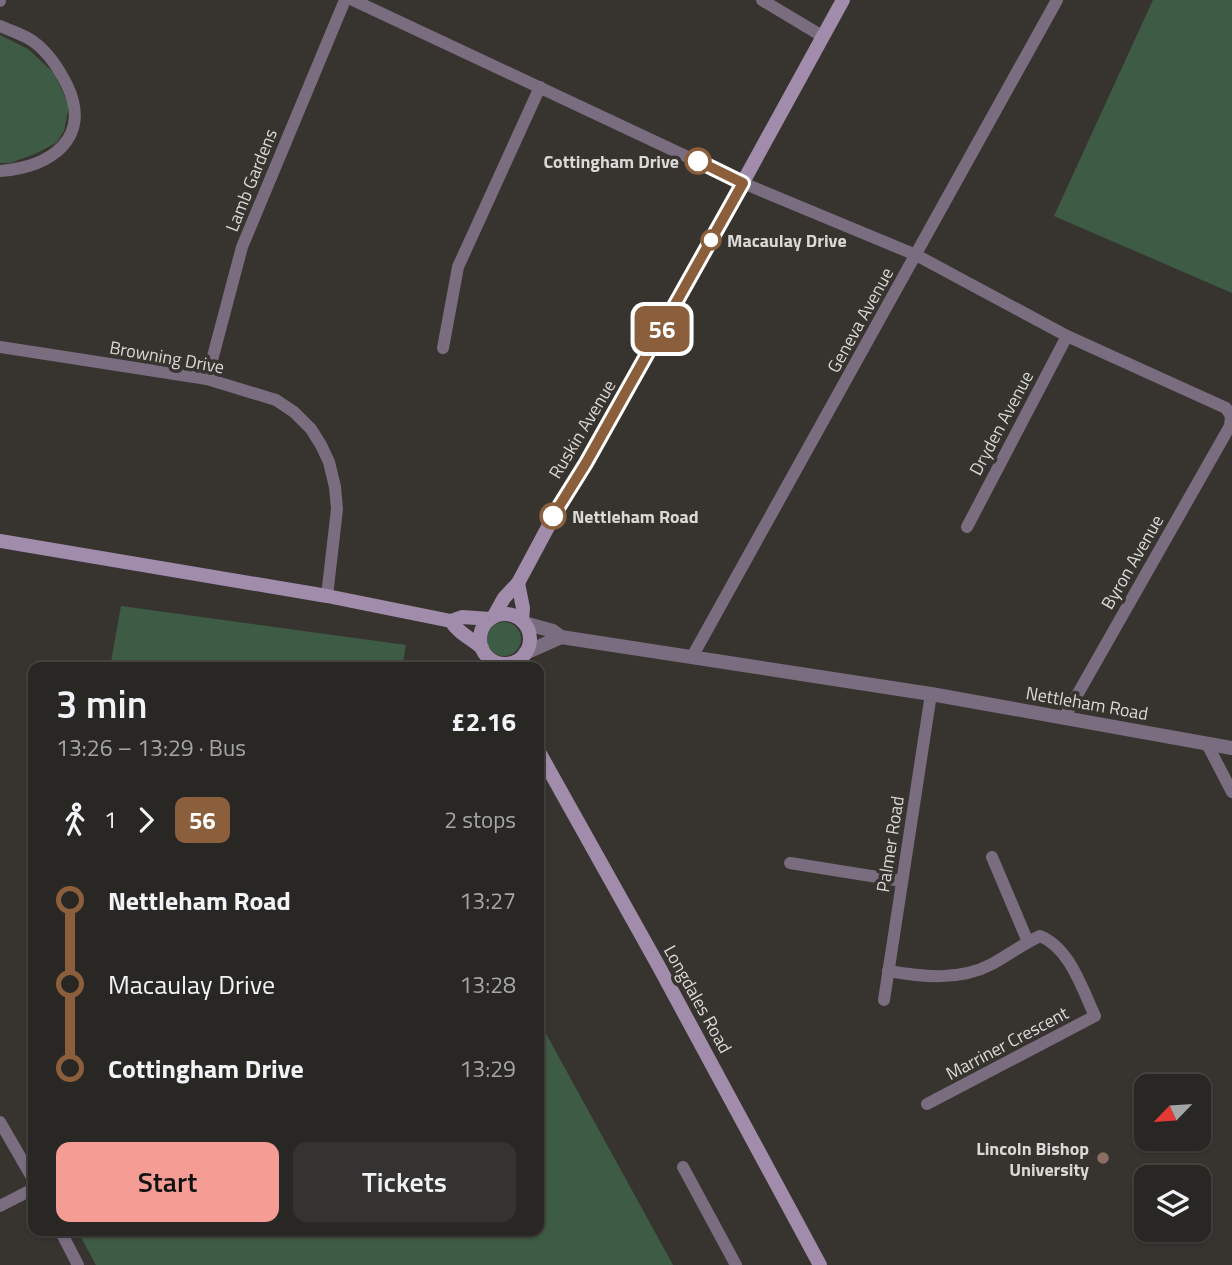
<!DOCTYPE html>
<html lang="en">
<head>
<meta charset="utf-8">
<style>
	body { margin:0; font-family:"Titillium Web",sans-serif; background:#353331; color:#f1f3f6; height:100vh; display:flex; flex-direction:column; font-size:26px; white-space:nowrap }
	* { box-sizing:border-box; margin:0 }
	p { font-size:23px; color:#a5a5a6 }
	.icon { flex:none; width:38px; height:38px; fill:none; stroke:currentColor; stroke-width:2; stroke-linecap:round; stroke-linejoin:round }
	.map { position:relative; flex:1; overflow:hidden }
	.panel { position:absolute; left:28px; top:662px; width:516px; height:574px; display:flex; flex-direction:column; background:#292724; border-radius:14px; box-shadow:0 2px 5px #0004,0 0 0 2px #454441 }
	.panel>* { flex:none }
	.badge { padding:0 14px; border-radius:10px; font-size:24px; line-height:46px }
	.needle { width:46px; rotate:245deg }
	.fabs { position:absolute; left:1134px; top:1074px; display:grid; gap:14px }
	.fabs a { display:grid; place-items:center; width:77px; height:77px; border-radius:14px; background:#292724; box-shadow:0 2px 5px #0004,0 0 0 2px #454441; font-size:35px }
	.map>.badge { position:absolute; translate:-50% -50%; box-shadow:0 0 0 4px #fff }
	.legs { display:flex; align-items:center; gap:10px; height:77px; padding:0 28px; font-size:23px }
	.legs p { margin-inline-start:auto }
	.head { display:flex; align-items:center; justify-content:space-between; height:119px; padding:0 28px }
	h1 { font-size:38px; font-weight:600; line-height:52px }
	.action { display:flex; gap:14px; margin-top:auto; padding:14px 28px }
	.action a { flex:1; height:80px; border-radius:14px; background:#f59c94; color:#111; font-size:28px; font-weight:600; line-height:80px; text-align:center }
	.action a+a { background:#353331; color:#f1f3f6 }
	ul { padding:0 28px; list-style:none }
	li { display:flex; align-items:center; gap:24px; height:84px; font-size:26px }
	li i { display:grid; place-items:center; width:10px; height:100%; margin:0 9px; background:currentColor }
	li i::after { content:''; width:18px; height:18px; margin:-9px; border:5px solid; border-radius:50%; background:#292724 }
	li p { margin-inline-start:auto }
	li:first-child i { background:linear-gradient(#0000 50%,currentColor 0) }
	li:last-child i { background:linear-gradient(currentColor 50%,#0000 0) }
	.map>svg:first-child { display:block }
	.green { fill:#3e5c45 }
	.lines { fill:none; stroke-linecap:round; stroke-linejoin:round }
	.minor { stroke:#7a6d80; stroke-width:12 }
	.tertiary { stroke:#7a6d80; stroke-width:14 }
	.secondary { stroke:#a18cab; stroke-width:14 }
	.line-1-casing { stroke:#fff; stroke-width:16 }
	.line-1 { stroke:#8b5e3c; stroke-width:10 }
	.stop-1-dot { fill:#fff; stroke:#8b5e3c; stroke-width:3.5 }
	.education-dot { fill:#8d6e63; stroke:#373430; stroke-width:2.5 }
	.labels { text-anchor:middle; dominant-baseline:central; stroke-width:7; stroke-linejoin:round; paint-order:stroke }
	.stop-label { font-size:18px; font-weight:bold; fill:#dad9d6; stroke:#373430; text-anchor:start }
	.street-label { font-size:18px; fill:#dad9d6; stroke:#373430 }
	.poi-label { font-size:18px; font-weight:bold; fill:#dad9d6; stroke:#373430; text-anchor:end }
</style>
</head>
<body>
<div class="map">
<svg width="1232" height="1265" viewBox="0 0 1232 1265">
	<rect width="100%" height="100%" fill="#373430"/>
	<g class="green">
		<polygon points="1153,0 1232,0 1232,293 1054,216"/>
		<polygon points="0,35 28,49 54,73 69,106 64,131 56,143 35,154 10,163 0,163"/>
		<polygon points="121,606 406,645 402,667 110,667"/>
		<circle cx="504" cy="639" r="17"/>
		<polygon points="539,1021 673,1265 96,1265 77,1230 539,1230"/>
	</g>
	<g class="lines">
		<g class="minor">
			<polyline points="353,0 743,183 916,255 1067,336 1226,408 1231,416 1230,426 1064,718"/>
			<polyline points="762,0 822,36"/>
			<polyline points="0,1 0,0"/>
			<path d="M 0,26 C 11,31 25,35 34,42 C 49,53 59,69 67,85 C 93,139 50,167 0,171"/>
			<polyline points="0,347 207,379 276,400 294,412 311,429 321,445 329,462 335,487 337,509 327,596"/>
			<polyline points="443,348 458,267 540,87"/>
			<polyline points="207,379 242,247 345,0"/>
			<polyline points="967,527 1067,336"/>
			<polyline points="692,657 1057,0"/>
			<polyline points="1207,744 1232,792"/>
			<polyline points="992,857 1028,942"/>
			<polyline points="790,863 902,881"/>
			<path d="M 888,971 C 923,977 960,981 992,964 C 1008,955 1023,944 1040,936 C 1070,948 1082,989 1095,1016 L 927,1104"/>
			<polyline points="884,1000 931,694"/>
			<polyline points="0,1122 33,1179"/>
			<polyline points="683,1167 736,1265"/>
			<polyline points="0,1206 33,1189"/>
			<polyline points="60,1230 78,1265"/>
		</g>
		<g class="tertiary">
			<polyline points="524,623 553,631 561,637 931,694 1232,748"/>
			<polyline points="525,653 561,637"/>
		</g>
		<g class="secondary">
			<polyline points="0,541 327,596 451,621 462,617 490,619"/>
			<polyline points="518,583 523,608 522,621"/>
			<circle cx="505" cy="639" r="25"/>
			<polyline points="494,616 504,598 518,583 563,499 586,463 664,326 843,0"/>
			<path d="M 451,621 C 459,634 471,638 482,648"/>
			<polyline points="539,752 658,965 820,1265"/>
		</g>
	</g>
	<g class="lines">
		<defs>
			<polyline id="line-1" points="553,516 586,463 743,183 698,161"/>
		</defs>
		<use href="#line-1" class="line-1-casing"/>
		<use href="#line-1" class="line-1"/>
	</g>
	<g class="stop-1-dot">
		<circle cx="698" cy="161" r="12"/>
		<circle cx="711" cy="240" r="9"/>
		<circle cx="553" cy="516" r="12"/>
	</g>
	<circle class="education-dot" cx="1103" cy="1158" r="7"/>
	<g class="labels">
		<g class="stop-label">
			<text x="679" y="161" text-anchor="end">Cottingham Drive</text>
			<text x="727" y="240">Macaulay Drive</text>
			<text x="572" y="516">Nettleham Road</text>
		</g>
		<g class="street-label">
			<text transform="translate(251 180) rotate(-68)">Lamb Gardens</text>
			<text transform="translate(860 320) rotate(-61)">Geneva Avenue</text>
			<text transform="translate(167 357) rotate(10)">Browning Drive</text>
			<text transform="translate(1001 423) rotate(-62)">Dryden Avenue</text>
			<text transform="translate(582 429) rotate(-59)">Ruskin Avenue</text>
			<text transform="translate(1132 562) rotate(-60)">Byron Avenue</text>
			<text transform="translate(1087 703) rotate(10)">Nettleham Road</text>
			<text transform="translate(890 844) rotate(-81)">Palmer Road</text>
			<text transform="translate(698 999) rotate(61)">Longdales Road</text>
			<text transform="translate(1007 1043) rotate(-28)">Marriner Crescent</text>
		</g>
		<g class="poi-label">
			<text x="1089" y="1148">Lincoln Bishop<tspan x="1089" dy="21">University</tspan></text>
		</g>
	</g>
</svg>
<div class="fabs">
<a><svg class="needle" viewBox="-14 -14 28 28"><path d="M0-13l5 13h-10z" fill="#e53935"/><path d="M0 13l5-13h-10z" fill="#a5a5a6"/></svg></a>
<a><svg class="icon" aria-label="layers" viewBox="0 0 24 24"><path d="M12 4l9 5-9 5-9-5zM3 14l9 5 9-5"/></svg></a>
</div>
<b class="badge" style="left:662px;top:329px;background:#8b5e3c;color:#fff">56</b>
<section class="panel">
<div class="head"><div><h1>3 min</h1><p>13:26 – 13:29 · Bus</p></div><b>£2.16</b></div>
<div class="legs"><svg class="icon" aria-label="walk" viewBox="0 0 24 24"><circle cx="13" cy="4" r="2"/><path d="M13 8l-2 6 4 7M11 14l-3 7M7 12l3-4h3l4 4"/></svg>1<svg class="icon" aria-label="forward" viewBox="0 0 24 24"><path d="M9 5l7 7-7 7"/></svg><b class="badge" style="background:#8b5e3c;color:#fff">56</b><p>2 stops</p></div>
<ul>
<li><i style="color:#8b5e3c"></i><b>Nettleham Road</b><p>13:27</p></li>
<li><i style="color:#8b5e3c"></i><span>Macaulay Drive</span><p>13:28</p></li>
<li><i style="color:#8b5e3c"></i><b>Cottingham Drive</b><p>13:29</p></li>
</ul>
<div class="action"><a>Start</a><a>Tickets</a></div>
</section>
</div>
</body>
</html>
